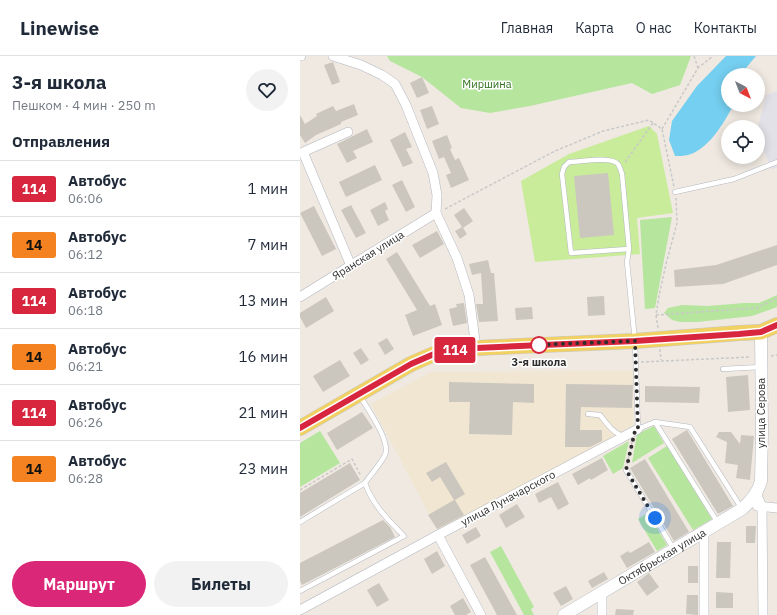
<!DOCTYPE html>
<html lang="ru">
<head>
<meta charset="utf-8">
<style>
	body { margin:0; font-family:"IBM Plex Sans",sans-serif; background:#f2f2f3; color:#1f2937; height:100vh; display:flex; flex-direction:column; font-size:15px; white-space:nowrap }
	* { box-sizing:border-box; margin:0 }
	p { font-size:13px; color:#747a83 }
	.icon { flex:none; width:22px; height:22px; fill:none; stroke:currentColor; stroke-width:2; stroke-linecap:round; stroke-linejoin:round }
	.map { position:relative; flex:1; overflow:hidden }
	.side { display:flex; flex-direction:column; background:#fff; width:300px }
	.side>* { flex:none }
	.badge { padding:0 8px; border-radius:3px; font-size:14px; line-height:26px }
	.needle { width:26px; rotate:138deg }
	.fabs { position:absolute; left:421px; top:12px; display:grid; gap:8px }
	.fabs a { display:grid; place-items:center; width:44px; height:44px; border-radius:50%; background:#fff; box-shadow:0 2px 10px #0003; font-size:20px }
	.you { position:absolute; width:20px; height:20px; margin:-10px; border:3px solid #fff; border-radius:50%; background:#1a73e8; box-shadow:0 0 0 6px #1a73e833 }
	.map>.badge { position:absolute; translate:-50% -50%; box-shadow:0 0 0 2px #fff }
	h2 { padding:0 12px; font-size:15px; line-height:36px }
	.round { display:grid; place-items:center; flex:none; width:42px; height:42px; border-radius:21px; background:#f2f2f3 }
	.head { display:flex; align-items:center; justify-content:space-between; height:68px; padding:0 12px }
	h1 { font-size:19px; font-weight:800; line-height:30px }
	.button { display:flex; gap:8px; margin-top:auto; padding:8px 12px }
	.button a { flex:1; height:46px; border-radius:24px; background:#db2777; color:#fff; font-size:16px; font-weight:800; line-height:46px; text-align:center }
	.button a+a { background:#f2f2f3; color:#1f2937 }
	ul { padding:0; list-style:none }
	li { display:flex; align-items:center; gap:12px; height:56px; padding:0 12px; border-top:1px solid #e0e1e3 }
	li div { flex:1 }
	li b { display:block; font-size:15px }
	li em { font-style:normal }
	li .badge { min-width:44px; font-weight:700; text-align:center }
	header { display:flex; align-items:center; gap:24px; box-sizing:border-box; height:56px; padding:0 20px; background:#fff; border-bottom:1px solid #e0e1e3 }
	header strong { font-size:19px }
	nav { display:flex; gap:22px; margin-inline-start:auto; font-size:14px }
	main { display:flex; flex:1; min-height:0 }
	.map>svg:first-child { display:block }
	.industrial { fill:#e3e1e8 }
	.education { fill:#f0e6d1 }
	.green { fill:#b6e59e }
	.pitch { fill:#c9ec9a }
	.water { fill:#75cff0 }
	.building { fill:#cbc7bf }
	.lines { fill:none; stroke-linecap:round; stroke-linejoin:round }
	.service-casing { stroke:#b4b7c1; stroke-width:5.5 }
	.minor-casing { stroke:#b4b7c1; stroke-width:10 }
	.tertiary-casing { stroke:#b4b7c1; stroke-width:13 }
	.primary-casing { stroke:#c9c9c9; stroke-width:16 }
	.path { stroke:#c9c9c9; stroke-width:1.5; stroke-dasharray:3 2; stroke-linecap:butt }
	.service { stroke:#fff; stroke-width:4.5 }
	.minor { stroke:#fff; stroke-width:9 }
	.tertiary { stroke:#fff; stroke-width:12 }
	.primary { stroke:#f2d163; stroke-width:15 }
	.line-casing { stroke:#fff; stroke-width:9 }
	.line { stroke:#d7263d; stroke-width:6 }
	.walk { stroke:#2e2e2e; stroke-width:4; stroke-dasharray:0 7.2 }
	.stop-dot { fill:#fff; stroke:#d7263d; stroke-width:2 }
	.labels { text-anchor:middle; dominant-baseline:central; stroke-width:3; stroke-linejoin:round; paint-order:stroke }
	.park-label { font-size:11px; fill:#2c6e1b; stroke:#fff }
	.street-label { font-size:11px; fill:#2e2e2e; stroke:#fff }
	.stop-label { font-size:11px; font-weight:bold; fill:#2e2e2e; stroke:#fff }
</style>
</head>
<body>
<header>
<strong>Linewise</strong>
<nav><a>Главная</a><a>Карта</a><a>О нас</a><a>Контакты</a></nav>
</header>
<main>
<section class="side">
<div class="head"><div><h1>3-я школа</h1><p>Пешком · 4 мин · 250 m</p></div><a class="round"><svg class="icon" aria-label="heart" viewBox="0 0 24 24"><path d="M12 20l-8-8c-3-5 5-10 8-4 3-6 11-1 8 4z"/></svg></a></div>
<h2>Отправления</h2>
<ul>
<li><span class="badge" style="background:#d7263d;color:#fff">114</span><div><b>Автобус</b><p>06:06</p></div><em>1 мин</em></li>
<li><span class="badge" style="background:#f58220;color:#111">14</span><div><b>Автобус</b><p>06:12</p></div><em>7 мин</em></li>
<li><span class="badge" style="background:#d7263d;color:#fff">114</span><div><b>Автобус</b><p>06:18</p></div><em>13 мин</em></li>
<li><span class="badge" style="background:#f58220;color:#111">14</span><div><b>Автобус</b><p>06:21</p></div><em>16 мин</em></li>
<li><span class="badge" style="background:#d7263d;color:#fff">114</span><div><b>Автобус</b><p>06:26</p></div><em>21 мин</em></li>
<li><span class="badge" style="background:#f58220;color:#111">14</span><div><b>Автобус</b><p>06:28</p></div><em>23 мин</em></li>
</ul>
<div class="button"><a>Маршрут</a><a>Билеты</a></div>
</section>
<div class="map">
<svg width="477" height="559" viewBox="0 0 477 559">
	<rect width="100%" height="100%" fill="#efe9e1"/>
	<polygon class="industrial" points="477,35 477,112 471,113 458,79 458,71 466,39"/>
	<polygon class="education" points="333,315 333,372 138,475 71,348 131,316"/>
	<g class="green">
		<polygon points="87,0 391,0 380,29 352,38 332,27 230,50 190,57 161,52 122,21 90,5"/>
		<polygon points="372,161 355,252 345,253 340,164"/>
		<polygon points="477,239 477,251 452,260 398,266 380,266 372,264 364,257 368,252 382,249 408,250 444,247 459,247"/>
		<polygon points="354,370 364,387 332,407 337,378"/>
		<polygon points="20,375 40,407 0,431 0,387"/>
		<polygon points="329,385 323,412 313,418 303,400"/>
		<polygon points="367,390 412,463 393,474 348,402"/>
		<polygon points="348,457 367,489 357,495 338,463"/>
		<polygon points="201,490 234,551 231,553 234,559 224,559 190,496"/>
	</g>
	<polygon class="pitch" points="349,70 357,78 373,157 337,162 340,198 235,206 221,125 269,98"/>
	<path class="water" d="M 426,0 L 456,0 L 440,19 L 428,19 L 428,49 L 433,50 C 423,68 409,93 388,99 C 384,100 379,100 375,100 L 369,84 L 372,65 L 397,30 Z"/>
	<g class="building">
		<polygon points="33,6 40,26 32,29 24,9"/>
		<polygon points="122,21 129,37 117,42 110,27"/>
		<polygon points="54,48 58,59 41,66 41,68 16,79 5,87 0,79 0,59 5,68 17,60 16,58 33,50 36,55"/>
		<polygon points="132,50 139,68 127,73 120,54"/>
		<polygon points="67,73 73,86 53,95 57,102 47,107 37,88"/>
		<polygon points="105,76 112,91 106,93 113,107 103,111 90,84"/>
		<polygon points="147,79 152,92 150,93 155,104 159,102 169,124 151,132 146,119 151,117 144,101 139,103 132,85"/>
		<polygon points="75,109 82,124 46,141 39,126"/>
		<polygon points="308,117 314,179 280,182 274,120"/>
		<polygon points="102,124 115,151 106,156 92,129"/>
		<polygon points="85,146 88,153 85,155 89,164 78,170 70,154"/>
		<polygon points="51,149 66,177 56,182 41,154"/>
		<polygon points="14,150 36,193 22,200 0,157"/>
		<polygon points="164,152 173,165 163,172 167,178 160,183 155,175 162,171 154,159"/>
		<polygon points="137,175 144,188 120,202 112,189"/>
		<polygon points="477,189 477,209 423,228 375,231 374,214 416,209"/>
		<polygon points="97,196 130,250 135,248 142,269 113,280 105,259 117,254 86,203"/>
		<polygon points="188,204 191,217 194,217 198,265 179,266 176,248 183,248 181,217 172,219 169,208"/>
		<polygon points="304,240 305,259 288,260 287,241"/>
		<polygon points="26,241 34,255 6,272 0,261 0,257"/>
		<polygon points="164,247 167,267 153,270 149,253 157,251 156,248"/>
		<polygon points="232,251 233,263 216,264 215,252"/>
		<polygon points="87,282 94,293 85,299 78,287"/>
		<polygon points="61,292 69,304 61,309 53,297"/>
		<polygon points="40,304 50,320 23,336 13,320"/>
		<polygon points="448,319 450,354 428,356 426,321"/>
		<polygon points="149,326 234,328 234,347 213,346 212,379 169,378 170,346 149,346"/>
		<polygon points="266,328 333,329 332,352 281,351 280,374 302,374 302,385 290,391 265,391"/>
		<polygon points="345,330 400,331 399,347 345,346"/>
		<polygon points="62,356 73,372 37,394 27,377"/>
		<polygon points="387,374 433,450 418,458 372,383"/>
		<polygon points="419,376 431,376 440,388 441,379 454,380 450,424 436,422 438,409 425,407 427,386 416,381"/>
		<polygon points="302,402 308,414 291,424 290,422 278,429 272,418"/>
		<polygon points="345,403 389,476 374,485 330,412"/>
		<polygon points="146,406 165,438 155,444 164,459 137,473 128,459 154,444 140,421 132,426 126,417"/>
		<polygon points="50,407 60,424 0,461 0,437"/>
		<polygon points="258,426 269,448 258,454 251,441 239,447 235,438"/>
		<polygon points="217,448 225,461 206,472 199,459"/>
		<polygon points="83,464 90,471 95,481 2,529 0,525 0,507"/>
		<polygon points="446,470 456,470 455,487 446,487"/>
		<polygon points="176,471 181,480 167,488 162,479"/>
		<polygon points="349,486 355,496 327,512 320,500 328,495 330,497"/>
		<polygon points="417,486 431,486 430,522 416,522"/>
		<polygon points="137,495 145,510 132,518 124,503"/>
		<polygon points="185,501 217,559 197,559 170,509"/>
		<rect x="388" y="510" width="10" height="17"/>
		<polygon points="304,516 308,523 292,532 288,525"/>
		<polygon points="349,517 359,531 347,540 337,526"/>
		<polygon points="79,527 89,544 77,551 67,534"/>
		<polygon points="266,530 273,543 261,550 253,537"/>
		<polygon points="416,536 433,537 433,552 416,552"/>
		<polygon points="387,539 398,539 398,559 386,558"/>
		<polygon points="163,542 171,556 166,559 155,559 150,550"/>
		<polygon points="316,553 334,554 333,559 315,559"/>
	</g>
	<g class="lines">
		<defs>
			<g id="service">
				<polyline points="375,136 434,123 477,106"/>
				<path d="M 329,193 L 271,197 L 262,118 L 264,111 L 269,106 C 281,106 310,100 318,108 C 320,111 321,115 322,118 L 329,193 L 327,206 L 335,285 L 338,373 L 355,366 L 418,467"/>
				<polyline points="423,313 461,311"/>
				<path d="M 288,358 L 300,359 C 306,367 314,378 324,380"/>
				<polyline points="355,366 390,371 442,453"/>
				<polyline points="326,414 373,492"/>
				<polyline points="0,466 65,427"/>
				<path d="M 0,535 L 104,480 C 89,465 72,448 65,427 C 71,418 80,409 85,399 C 91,385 67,352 60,340"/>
			</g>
			<g id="minor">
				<polyline points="0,0 1,0"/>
				<polyline points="33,0 61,9 82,19 95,28 106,49 133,117 137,139 136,157 157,202 169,239 176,292"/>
				<polyline points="48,76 3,96 51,210"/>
				<polyline points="0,241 136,157"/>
				<polyline points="456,437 462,451 463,559"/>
				<polyline points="457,450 477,452"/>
				<polyline points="404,475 404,559"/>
				<polyline points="138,479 181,559"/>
				<polyline points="302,537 302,559"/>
				<polyline points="0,554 138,479 338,373"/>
			</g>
			<g id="tertiary">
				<path id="s1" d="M 264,559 L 442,453 C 451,445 458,437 461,425 L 462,376 L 461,276"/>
			</g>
			<polyline id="primary" points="0,372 111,308 134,298 159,293 176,292 335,285 439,277 461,276 477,269"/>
		</defs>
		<use href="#service" class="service-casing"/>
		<use href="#minor" class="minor-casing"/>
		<use href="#tertiary" class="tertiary-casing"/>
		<use href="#primary" class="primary-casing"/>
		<g class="path">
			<polyline points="394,0 398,12"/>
			<polyline points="362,73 398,12 413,0"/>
			<polyline points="325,106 353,67"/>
			<polyline points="145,153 255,95 303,75 349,64 362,73 374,131"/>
			<polyline points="356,259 456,252 477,242"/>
			<polyline points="358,272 356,259 359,240 366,208 377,167 376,142"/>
			<polyline points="360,293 361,304"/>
			<polyline points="471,300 477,299"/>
			<polyline points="341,306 451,301"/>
			<polyline points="327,408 332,386"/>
			<polyline points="0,434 52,403 61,420"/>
		</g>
		<use href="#service" class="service"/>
		<use href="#minor" class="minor"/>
		<use href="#tertiary" class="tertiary"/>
		<use href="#primary" class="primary"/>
	</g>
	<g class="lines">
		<defs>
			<polyline id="line" points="0,372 111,308 134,298 159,293 176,292 335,285 439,278 461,276 477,269"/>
		</defs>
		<use href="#line" class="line-casing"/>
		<use href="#line" class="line"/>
		<polyline class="walk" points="239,289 233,289 335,285 338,373 335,375 326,414 355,462"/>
	</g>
	<circle class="stop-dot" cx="239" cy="289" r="8"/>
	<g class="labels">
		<g class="park-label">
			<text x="187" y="28">Миршина</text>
		</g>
		<g class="street-label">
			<text transform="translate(68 199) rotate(-32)">Яранская улица</text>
			<text transform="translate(461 357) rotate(-90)">улица Серова</text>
			<text transform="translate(208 442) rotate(-28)">улица Луначарского</text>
			<text stroke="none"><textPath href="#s1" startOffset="114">Октябрьская улица</textPath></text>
		</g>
		<g class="stop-label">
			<text x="239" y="306">3-я школа</text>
		</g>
	</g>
</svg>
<div class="fabs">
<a><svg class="needle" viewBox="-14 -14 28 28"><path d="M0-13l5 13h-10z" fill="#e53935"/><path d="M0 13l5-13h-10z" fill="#747a83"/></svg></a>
<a><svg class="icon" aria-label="locate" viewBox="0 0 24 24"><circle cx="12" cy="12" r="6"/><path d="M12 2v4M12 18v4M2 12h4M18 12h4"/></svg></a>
</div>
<div class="you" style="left:355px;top:462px"></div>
<b class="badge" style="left:155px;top:294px;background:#d7263d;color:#fff">114</b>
</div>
</main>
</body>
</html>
